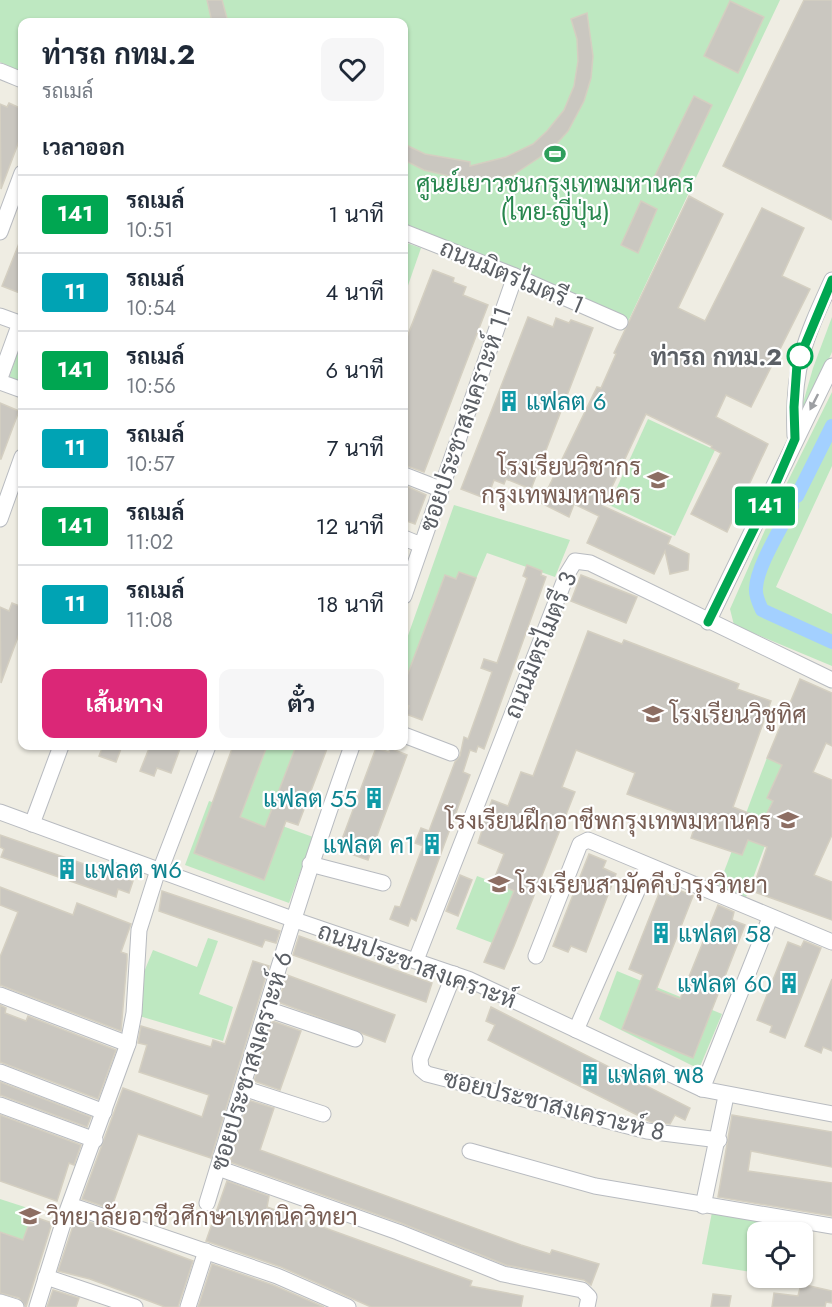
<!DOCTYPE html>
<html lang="th">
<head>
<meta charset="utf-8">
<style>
	body { margin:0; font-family:Jost,Sarabun,sans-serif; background:#f6f6f7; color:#1f2937; height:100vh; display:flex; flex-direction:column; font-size:22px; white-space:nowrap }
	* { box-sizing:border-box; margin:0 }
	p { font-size:20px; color:#747a83 }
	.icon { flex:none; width:33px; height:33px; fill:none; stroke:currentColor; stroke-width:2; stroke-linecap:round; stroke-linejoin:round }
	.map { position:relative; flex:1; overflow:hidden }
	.drawer { position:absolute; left:18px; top:18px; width:390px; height:732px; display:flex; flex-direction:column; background:#fff; border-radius:12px; box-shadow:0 2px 4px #0004 }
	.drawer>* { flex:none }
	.badge { padding:0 12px; border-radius:4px; font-size:21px; line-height:39px }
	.controls { position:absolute; left:747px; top:1222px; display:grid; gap:12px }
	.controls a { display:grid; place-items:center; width:66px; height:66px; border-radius:12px; background:#fff; box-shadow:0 2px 4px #0004; font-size:30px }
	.map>.badge { position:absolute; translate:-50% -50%; box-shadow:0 0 0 3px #fff }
	h2 { padding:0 24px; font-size:22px; line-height:54px }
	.round { display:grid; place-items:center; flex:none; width:63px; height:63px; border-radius:12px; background:#f6f6f7 }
	.headline { display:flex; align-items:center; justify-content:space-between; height:102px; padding:0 24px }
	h1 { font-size:28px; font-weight:700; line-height:45px }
	.primary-button { display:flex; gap:12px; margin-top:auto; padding:12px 24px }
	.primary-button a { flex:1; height:69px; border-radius:12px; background:#db2777; color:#fff; font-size:24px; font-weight:700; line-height:69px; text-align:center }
	.primary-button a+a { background:#f6f6f7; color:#1f2937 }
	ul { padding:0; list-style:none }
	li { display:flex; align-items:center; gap:18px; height:78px; padding:0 24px; border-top:2px solid #e0e1e3 }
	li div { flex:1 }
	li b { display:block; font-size:22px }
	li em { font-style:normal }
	li .badge { min-width:66px; font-weight:700; text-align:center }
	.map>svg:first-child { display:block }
	.green { fill:#bee8c1 }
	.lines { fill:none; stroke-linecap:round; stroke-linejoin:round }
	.canal { stroke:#a3d0ff; stroke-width:14 }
	.building { fill:#cac7c0; stroke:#d4cfc1; stroke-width:1.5 }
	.minor-casing { stroke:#b8bbc0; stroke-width:17 }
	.minor { stroke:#fff; stroke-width:15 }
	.oneway { fill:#9d9fa3 }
	.line-casing { stroke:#fff; stroke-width:14 }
	.line { stroke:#00a651; stroke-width:9 }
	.stop-dot { fill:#fff; stroke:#00a651; stroke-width:3 }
	.labels { text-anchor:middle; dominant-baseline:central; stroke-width:4.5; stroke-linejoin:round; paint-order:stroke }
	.leisure-label { font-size:24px; fill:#27864d; stroke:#fff }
	.street-label { font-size:24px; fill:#5b5f65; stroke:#fff }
	.stop-label { font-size:24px; font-weight:bold; fill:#5b5f65; stroke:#fff; text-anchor:end }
	.culture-label { font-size:24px; fill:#0d838f; stroke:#fff; text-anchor:start }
	.education-label { font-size:24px; fill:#785e54; stroke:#fff; text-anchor:start }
</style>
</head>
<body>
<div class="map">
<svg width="832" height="1307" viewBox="0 0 832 1307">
	<rect width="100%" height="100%" fill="#efede3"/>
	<g class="green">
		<polygon points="0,0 780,0 624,330 404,235 404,22 22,22 22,72 0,62"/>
		<polygon points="404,242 421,248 404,297"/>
		<polygon points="832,317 832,352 803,417 799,417 813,368"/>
		<polygon points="22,339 22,383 9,378"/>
		<polygon points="832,392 832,466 776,587 832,614 832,666 734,625 730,609 777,503"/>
		<polygon points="648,419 715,450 675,536 609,505"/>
		<polygon points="454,505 570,540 555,577 487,553 420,710 404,704 404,647"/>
		<polygon points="264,746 302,746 274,823 313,837 289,903 185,865 209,801 239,811"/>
		<polygon points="768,755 794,767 746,897 719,885"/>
		<polygon points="477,876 515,890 495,944 456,929"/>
		<polygon points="208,938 218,941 199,994 233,1007 223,1041 136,1015 138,973 144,972 153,950 197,967"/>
		<polygon points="617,971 722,1014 699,1069 599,1019"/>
		<polygon points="0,1199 34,1210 24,1249 0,1240"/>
		<polygon points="712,1212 804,1225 802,1233 758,1233 757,1273 702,1264"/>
	</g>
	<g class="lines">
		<g class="canal">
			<polyline points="797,496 832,426"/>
			<path d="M 792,506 C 782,527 757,566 756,588 C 755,596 759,603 762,610 L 832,642"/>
		</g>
	</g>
	<g class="building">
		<polygon points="207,0 222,0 228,22 212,22"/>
		<polygon points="804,0 832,0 832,220 723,166"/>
		<polygon points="730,1 764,17 738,73 704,56"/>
		<polygon points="587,13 593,56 591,78 584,101 568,131 552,149 513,175 488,180 462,179 424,170 404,160 404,144 425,154 470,162 470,166 506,157 533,144 547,131 564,110 574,86 578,61 577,39 571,19"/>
		<polygon points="694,96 712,105 670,193 651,184"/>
		<polygon points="9,103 22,109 22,133 1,189 0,104 7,107"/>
		<polygon points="689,196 723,214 678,308 705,321 762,208 804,228 782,276 810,289 751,407 726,395 716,417 768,444 727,532 691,514 721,453 711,448 712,446 646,414 603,506 671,537 668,544 689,554 688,570 670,574 665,551 654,574 587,543 599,516 574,504 569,517 541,503 597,387 601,388 616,354 614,353"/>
		<polygon points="641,201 657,209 638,253 621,245"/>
		<polygon points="22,236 22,294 2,286"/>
		<polygon points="433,270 454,278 453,282 466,287 463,295 488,305 424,472 404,465 404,345"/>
		<polygon points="528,317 553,327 556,318 569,323 571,320 593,328 531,489 506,479 504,484 494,480 487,499 461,489"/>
		<polygon points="0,403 19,411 1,459 0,459"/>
		<polygon points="404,485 426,495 415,524 404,520"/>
		<polygon points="527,565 542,571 541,575 546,577 484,749 478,746 476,752 470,750 463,772 470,775 416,921 411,918 408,926 390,919 395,906 400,907 423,846 415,843 421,828 429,831 455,762 460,756 464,737 468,739 492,672 481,668 484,659 497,663 527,578 523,576"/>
		<polygon points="459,572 476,578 422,720 406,714 409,706 404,704 404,684 445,575 456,579"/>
		<polygon points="581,575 637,597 626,623 571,601"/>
		<polygon points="12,603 22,607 22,626 1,683 0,607 9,611"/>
		<polygon points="588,631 622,644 624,640 739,684 737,689 771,701 733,807 764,819 773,801 767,798 782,765 767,758 800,679 832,693 832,746 826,743 813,772 832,780 832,835 814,875 832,882 832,920 752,891 767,847 748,840 742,855 691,838 697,820 627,794 635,773 576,750 562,787 575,792 514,946 504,969 484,962 514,891 493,882 504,854 478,843 488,811 492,800 508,806 521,772 533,776"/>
		<polygon points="103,746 122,746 116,762 99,756"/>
		<polygon points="150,746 181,746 171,773 157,768 154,776 140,771"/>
		<polygon points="233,746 267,746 240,817 265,827 296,746 328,746 298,825 286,821 264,880 194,853"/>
		<polygon points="376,748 389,752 390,748 407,755 368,860 351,854 353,847 341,842"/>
		<polygon points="0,835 133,881 129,893 118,889 116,897 1,857 4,849 0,847"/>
		<polygon points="589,854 606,861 603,868 616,874 586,952 571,946 568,952 553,946"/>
		<polygon points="460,875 472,880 458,916 446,911"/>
		<polygon points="0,887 73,915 77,903 131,924 121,952 127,954 127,960 121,1031 0,985 0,957 18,912 0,905"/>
		<polygon points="676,889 693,896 656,990 680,999 718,905 734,912 732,920 745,925 693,1058 622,1029 643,975 629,969 660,891 673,897"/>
		<polygon points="162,891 280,931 276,943 265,940 262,947 159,911"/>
		<polygon points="299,936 432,983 426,1002 293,955"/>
		<polygon points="804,941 821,948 785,1038 770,1032 772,1026 757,1020 788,942 801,947"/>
		<polygon points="253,961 269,966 211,1158 138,1134 111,1209 82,1199 123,1088 202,1117 209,1095 139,1072 147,1045 138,1043 141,1026 211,1047 213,1040 225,1044"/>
		<polygon points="287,975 395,1015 385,1042 278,1002"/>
		<polygon points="832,979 832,1051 823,1047 821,1053 805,1046"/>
		<polygon points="0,1005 6,1008 5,1013 26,1021 28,1016 116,1050 98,1099 0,1062"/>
		<polygon points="491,1007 690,1108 685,1120 675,1115 670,1124 651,1122 488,1040 495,1025 486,1021"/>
		<polygon points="272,1021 301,1031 280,1090 254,1081"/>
		<polygon points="0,1082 91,1117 87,1127 0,1095"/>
		<polygon points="248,1100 274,1108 260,1150 521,1245 550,1254 552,1250 599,1264 591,1285 584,1280 506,1265 401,1223 230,1162"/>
		<polygon points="0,1115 81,1145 74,1165 69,1163 57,1201 0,1181"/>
		<polygon points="732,1115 832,1132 832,1167 751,1151 748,1171 832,1183 832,1216 718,1197"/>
		<polygon points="227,1181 269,1196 267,1207 472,1281 470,1286 523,1296 521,1307 371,1307 281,1267 206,1241"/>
		<polygon points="32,1216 52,1223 26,1307 19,1298 0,1293 0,1232 23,1240"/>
		<polygon points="76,1217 193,1261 178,1307 165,1307 90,1279 58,1271"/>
		<polygon points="212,1264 273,1285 324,1307 198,1307"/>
		<polygon points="801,1284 832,1291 832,1303 826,1302 825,1307 772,1307 774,1293 798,1296"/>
		<polygon points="53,1290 79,1298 76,1307 47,1307"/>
		<polygon points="713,1294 731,1296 729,1307 711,1307"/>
	</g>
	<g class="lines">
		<defs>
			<g id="minor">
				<polyline points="0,71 22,80"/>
				<polyline points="0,232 22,173"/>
				<polyline points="404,232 515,276 620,322"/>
				<polyline points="0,316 22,324"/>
				<polyline points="0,378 20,323"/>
				<polyline points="0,382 22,390"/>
				<path d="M 795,436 C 792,368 804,341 832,280"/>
				<polyline points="404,475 440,489"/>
				<polyline points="0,519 22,457"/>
				<polyline points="404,538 421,545"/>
				<polyline points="404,596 515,276"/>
				<polyline points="708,622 832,366"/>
				<polyline points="404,735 451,753"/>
				<polyline points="0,812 295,920 468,979 702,1089 832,1114"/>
				<polyline points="32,824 61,746"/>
				<polyline points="310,864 383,883"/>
				<polyline points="160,871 208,746"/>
				<polyline points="536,956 580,844 588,840 832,942"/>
				<polyline points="416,960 567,574 575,561 590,563 832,680"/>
				<polyline points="454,974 420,1059 421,1069 427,1074 647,1131 719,1140"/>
				<polyline points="0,995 128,1044"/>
				<polyline points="267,1009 355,1039"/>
				<polyline points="576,1030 648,866"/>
				<polyline points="0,1072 104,1112"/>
				<polyline points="243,1088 323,1114"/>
				<polyline points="702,1089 770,918"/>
				<polyline points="0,1105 95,1140"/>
				<polyline points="470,1151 595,1186 832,1226"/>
				<polyline points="218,1168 398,1232 503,1274 582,1290 589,1297 587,1307"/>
				<path d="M 207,1203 C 254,1050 298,896 352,746"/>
				<polyline points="70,1205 277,1276 348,1307"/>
				<polyline points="703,1206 726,1096"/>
				<polyline points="46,1277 135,1307"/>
				<polyline points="0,1302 16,1307"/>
				<polyline points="37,1307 65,1217 128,1044 134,1013 139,930 158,870"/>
				<polyline points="188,1307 206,1251"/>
			</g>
		</defs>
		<use href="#minor" class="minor-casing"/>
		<use href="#minor" class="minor"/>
	</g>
	<defs><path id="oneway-solid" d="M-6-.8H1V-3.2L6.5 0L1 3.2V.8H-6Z" transform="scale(1.5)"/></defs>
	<use class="oneway" href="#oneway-solid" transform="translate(814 402) rotate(117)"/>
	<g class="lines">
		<defs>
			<polyline id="line" points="708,622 773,490 795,439 794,407 797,364 832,280"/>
		</defs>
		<use href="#line" class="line-casing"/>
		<use href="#line" class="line"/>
	</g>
	<defs>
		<symbol id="stadium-bare" viewBox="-9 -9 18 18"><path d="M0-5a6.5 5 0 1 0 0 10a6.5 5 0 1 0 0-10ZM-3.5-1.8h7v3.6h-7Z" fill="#2e9e5b" stroke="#fff" stroke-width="2.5" paint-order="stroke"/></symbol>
		<symbol id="building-bare" viewBox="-9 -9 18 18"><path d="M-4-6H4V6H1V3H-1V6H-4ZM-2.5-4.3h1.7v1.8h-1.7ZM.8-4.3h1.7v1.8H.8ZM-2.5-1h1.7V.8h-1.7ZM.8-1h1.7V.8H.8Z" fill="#0f9aa8" stroke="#fff" stroke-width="2.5" paint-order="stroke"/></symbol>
		<symbol id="school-bare" viewBox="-9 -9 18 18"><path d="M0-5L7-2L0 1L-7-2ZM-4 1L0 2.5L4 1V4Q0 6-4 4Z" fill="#8d6e63" stroke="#fff" stroke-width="2.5" paint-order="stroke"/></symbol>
		<symbol id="university-bare" viewBox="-9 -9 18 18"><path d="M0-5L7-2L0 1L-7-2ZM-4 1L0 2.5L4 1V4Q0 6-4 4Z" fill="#8d6e63" stroke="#fff" stroke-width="2.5" paint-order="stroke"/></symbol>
	</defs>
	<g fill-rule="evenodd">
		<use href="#stadium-bare" x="540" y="139" width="30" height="30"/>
		<use href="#building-bare" x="494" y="386" width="30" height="30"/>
		<use href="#school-bare" x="643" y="465" width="30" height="30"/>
		<use href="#school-bare" x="638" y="699" width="30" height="30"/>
		<use href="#building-bare" x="359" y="783" width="30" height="30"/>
		<use href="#school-bare" x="773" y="805" width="30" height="30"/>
		<use href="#building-bare" x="417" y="829" width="30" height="30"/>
		<use href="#building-bare" x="52" y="854" width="30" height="30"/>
		<use href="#school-bare" x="484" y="869" width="30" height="30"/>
		<use href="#building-bare" x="646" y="918" width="30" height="30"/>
		<use href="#building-bare" x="774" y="968" width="30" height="30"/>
		<use href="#building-bare" x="575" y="1059" width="30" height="30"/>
		<use href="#university-bare" x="15" y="1201" width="30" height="30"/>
	</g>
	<circle class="stop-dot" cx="800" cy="356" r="12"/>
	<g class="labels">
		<g class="leisure-label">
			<text x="555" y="183">ศูนย์เยาวชนกรุงเทพมหานคร<tspan x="555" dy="28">(ไทย-ญี่ปุ่น)</tspan></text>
		</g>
		<g class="street-label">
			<text transform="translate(512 276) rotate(23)">ถนนมิตรไมตรี 1</text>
			<text transform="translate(465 419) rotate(-71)">ซอยประชาสงเคราะห์ 11</text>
			<text transform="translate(540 645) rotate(-68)">ถนนมิตรไมตรี 3</text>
			<text transform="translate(417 965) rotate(20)">ถนนประชาสงเคราะห์</text>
			<text transform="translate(251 1061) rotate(-73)">ซอยประชาสงเคราะห์ 6</text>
			<text transform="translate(554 1105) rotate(14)">ซอยประชาสงเคราะห์ 8</text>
		</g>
		<g class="stop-label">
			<text x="782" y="356">ท่ารถ กทม.2</text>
		</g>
		<g class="culture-label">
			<text x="526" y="401">แฟลต 6</text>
			<text x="357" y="798" text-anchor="end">แฟลต 55</text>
			<text x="415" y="844" text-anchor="end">แฟลต ค1</text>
			<text x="84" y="869">แฟลต พ6</text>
			<text x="678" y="933">แฟลต 58</text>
			<text x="772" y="983" text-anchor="end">แฟลต 60</text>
			<text x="607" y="1074">แฟลต พ8</text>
		</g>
		<g class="education-label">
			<text x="641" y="466" text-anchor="end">โรงเรียนวิชากร<tspan x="641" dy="28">กรุงเทพมหานคร</tspan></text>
			<text x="670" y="714">โรงเรียนวิชูทิศ</text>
			<text x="771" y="820" text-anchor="end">โรงเรียนฝึกอาชีพกรุงเทพมหานคร</text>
			<text x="516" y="884">โรงเรียนสามัคคีบํารุงวิทยา</text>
			<text x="47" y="1216">วิทยาลัยอาชีวศึกษาเทคนิควิทยา</text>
		</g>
	</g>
</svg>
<div class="controls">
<a><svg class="icon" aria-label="locate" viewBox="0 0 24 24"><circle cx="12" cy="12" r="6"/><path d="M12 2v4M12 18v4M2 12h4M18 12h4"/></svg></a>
</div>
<b class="badge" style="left:765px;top:506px;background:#00a651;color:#fff">141</b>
<section class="drawer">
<div class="headline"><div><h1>ท่ารถ กทม.2</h1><p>รถเมล์</p></div><a class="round"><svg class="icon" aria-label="heart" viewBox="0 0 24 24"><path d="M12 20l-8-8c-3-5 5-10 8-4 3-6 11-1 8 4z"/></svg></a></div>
<h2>เวลาออก</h2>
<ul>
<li><span class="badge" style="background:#00a651;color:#fff">141</span><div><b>รถเมล์</b><p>10:51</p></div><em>1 นาที</em></li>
<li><span class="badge" style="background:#00a3b4;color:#fff">11</span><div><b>รถเมล์</b><p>10:54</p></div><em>4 นาที</em></li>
<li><span class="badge" style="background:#00a651;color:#fff">141</span><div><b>รถเมล์</b><p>10:56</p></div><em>6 นาที</em></li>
<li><span class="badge" style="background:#00a3b4;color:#fff">11</span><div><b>รถเมล์</b><p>10:57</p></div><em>7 นาที</em></li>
<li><span class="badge" style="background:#00a651;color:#fff">141</span><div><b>รถเมล์</b><p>11:02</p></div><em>12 นาที</em></li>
<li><span class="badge" style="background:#00a3b4;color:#fff">11</span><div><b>รถเมล์</b><p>11:08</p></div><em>18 นาที</em></li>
</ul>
<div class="primary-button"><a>เส้นทาง</a><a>ตั๋ว</a></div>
</section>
</div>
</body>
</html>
